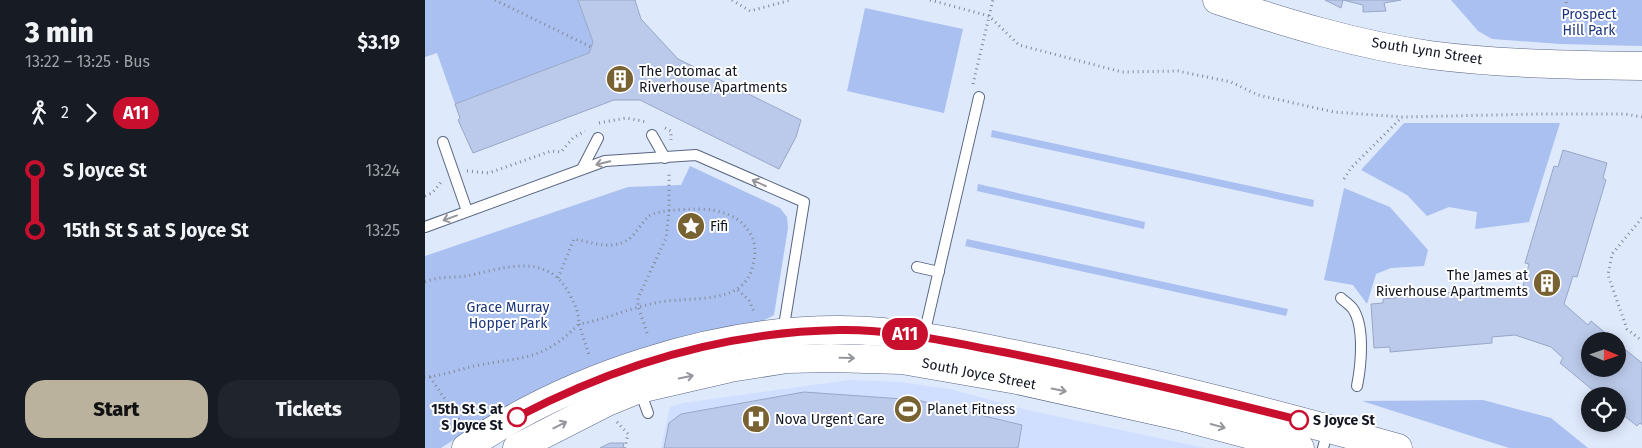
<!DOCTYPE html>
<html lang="en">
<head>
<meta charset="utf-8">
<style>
	body { margin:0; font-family:"Fira Sans",sans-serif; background:#20242c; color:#f1f3f6; height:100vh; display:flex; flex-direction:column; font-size:19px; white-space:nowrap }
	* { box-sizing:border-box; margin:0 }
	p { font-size:16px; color:#9ea1a6 }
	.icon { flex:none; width:28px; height:28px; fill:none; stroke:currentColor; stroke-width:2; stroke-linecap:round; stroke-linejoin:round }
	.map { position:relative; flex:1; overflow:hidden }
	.panel { display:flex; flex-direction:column; background:#171b24; width:425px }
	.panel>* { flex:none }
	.badge { padding:0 10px; border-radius:16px; font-size:18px; line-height:32px }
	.needle { width:32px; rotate:92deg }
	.tools { position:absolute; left:1156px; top:332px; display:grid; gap:10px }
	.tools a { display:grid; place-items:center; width:45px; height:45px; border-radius:50%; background:#171b24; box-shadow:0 2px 12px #0003; font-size:25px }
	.map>.badge { position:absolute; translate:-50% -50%; box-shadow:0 0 0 2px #fff }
	.legs { display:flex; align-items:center; gap:8px; height:55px; padding:0 25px; font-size:16px }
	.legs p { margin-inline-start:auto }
	.headline { display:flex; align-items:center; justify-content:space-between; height:85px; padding:0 25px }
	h1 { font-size:28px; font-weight:800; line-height:38px }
	.action { display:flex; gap:10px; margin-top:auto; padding:10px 25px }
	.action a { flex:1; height:58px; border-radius:20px; background:#bbb29e; color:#111; font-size:20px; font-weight:800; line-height:58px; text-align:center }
	.action a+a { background:#20242c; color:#f1f3f6 }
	ul { padding:0 25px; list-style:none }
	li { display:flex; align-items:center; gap:18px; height:60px; font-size:19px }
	li i { display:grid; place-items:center; width:8px; height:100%; margin:0 6px; background:currentColor }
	li i::after { content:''; width:12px; height:12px; margin:-6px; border:4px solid; border-radius:50%; background:#171b24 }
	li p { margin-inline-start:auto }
	li:first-child i { background:linear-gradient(#0000 50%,currentColor 0) }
	li:last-child i { background:linear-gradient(currentColor 50%,#0000 0) }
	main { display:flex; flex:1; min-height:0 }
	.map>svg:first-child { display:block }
	.built { fill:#d0dfff }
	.green { fill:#aac0f0 }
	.building { fill:#bbcaea; stroke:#98a7c6 }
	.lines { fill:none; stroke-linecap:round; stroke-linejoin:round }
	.lane-casing { stroke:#596682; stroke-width:12 }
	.secondary-casing { stroke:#596682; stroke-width:29 }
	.path { stroke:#818998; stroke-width:3; stroke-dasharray:1 4; stroke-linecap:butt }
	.lane { stroke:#fff; stroke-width:10 }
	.secondary { stroke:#fff; stroke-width:28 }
	.oneway { stroke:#94969c }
	.line-1-casing { stroke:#fff; stroke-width:11 }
	.line-1 { stroke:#c8102e; stroke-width:8 }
	.stop-1-dot { fill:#fff; stroke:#c8102e; stroke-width:2.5 }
	.labels { text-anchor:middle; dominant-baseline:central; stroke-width:4; stroke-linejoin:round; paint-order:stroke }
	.park-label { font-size:14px; fill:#1c367b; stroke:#fff }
	.street-label { font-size:14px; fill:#111622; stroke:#fff }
	.poi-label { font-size:14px; fill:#111622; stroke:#fff; text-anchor:start }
	.stop-label { font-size:14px; font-weight:bold; fill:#111622; stroke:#fff; text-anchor:end }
</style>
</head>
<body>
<main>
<section class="panel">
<div class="headline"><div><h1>3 min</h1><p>13:22 – 13:25 · Bus</p></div><b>$3.19</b></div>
<div class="legs"><svg class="icon" aria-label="walk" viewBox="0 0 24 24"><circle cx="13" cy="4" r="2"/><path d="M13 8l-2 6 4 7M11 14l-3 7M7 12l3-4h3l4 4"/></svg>2<svg class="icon" aria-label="forward" viewBox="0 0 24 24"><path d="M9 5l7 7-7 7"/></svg><b class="badge" style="background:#c8102e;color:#fff">A11</b></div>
<ul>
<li><i style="color:#c8102e"></i><b>S Joyce St</b><p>13:24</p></li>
<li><i style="color:#c8102e"></i><b>15th St S at S Joyce St</b><p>13:25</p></li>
</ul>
<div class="action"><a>Start</a><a>Tickets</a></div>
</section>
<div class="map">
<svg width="1217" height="448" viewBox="0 0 1217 448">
	<rect width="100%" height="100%" fill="#dfe9fc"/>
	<polygon class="built" points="425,380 475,382 525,389 602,410 780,448 236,448 245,407 258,403"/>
	<g class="green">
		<polygon points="0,0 153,0 168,42 164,53 30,104 12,53 0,57"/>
		<polygon points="1026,0 1217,0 1217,46 1135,44 1067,39 1053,31"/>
		<polygon points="440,8 538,29 519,113 422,91"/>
		<polygon points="979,123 1135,123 1104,222 1050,229 1052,212 1024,207 1002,216 982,195 936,170"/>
		<polygon points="567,130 889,200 888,207 566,137"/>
		<polygon points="265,166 355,208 362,217 363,228 349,315 336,322 45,429 16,448 0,448 0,256 203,187 256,185"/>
		<polygon points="553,184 720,222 719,229 552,191"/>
		<polygon points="919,188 965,207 1003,250 999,266 966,268 951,274 942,304 928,285 899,280"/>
		<polygon points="542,239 863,309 861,316 540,246"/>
		<polygon points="1058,400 1126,418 1163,448 1084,448 937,401"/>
	</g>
	<g class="building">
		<polygon points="153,0 210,0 216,19 253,59 376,120 371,137 354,169 215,100 189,100 48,153 33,120 35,118 30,104 164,53 168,42"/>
		<polygon points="900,0 976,0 959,3 961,11 938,12 938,5 918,0 916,8"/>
		<polygon points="1138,150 1182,163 1178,178 1181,180 1152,277 1148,276 1139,304 1163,325 1166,321 1190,341 1165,341 1165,369 1192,369 1192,343 1217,363 1217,425 1215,423 1212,426 1192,410 1192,396 1175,396 1135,363 1138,358 1126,347 1090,335 1067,337 1067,343 965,352 965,347 949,348 946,304 958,303 958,299 1062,289 1063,294 1097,290 1104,264 1100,263 1129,166 1133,167"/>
		<polygon points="379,392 492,400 597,425 593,448 239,448 244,423 256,414"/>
		<polygon points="185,443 199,443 198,448 175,448"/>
	</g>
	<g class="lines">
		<defs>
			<g id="lane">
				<polyline points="227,135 240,158"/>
				<polyline points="18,142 42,211"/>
				<polyline points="157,169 173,138"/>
				<polyline points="0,227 180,161 271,155 379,202 358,332"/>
				<polyline points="492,267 514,272"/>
				<path d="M 916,298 C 919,301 925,305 928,309 C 940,327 936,366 932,386"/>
				<polyline points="499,335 554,97"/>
				<polyline points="215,391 223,413"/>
				<polyline points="898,448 903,430"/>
			</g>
			<g id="secondary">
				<path d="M 792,0 C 861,23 933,45 1005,55 C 1075,64 1146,65 1217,66"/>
				<path d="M 41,448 C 143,377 291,329 416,330 C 478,330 539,344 599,356 C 725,381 849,413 973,448"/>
				<polyline points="92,448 182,402 214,389 305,368 362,359 405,358 477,360 592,380 754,416 875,448"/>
			</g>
		</defs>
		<use href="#lane" class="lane-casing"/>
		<use href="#secondary" class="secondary-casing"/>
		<g class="path">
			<polyline points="70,0 166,47"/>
			<polyline points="307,0 325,11 366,0"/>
			<polyline points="505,0 564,16 594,45 697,72 753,71 806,82 833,95 909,112 977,117 1114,114 1200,114 1217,117"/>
			<polyline points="1141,2 1145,21"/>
			<polyline points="548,84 568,0"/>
			<polyline points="174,123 201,118 222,122"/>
			<polyline points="240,128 246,131 246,140"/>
			<polyline points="42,171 64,173 126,151 136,152 148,138 160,131"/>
			<polyline points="919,179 926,168 977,117"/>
			<polyline points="0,196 7,193 18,180"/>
			<polyline points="1217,218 1187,254 1183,275 1202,329 1217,341"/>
			<path d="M 133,278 L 149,239 C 165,242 185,250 201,241 C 210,236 216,223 224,216 C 233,209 276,208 287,210 C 307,214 320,221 328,239 C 331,248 330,257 328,265 C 319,308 263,295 230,303 C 204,308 180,320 154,324 L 164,355"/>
			<path d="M 0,282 C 13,276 28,278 42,276 C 80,268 123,251 145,295 C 150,305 154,313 154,324 C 115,363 97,356 49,366 C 33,370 16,376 0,377"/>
			<polyline points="313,290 324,300 329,312"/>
			<polyline points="222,333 213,306 213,298 241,238 244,211 244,171"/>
			<polyline points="5,377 35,421"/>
			<polyline points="192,422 203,434 200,448"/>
		</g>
		<use href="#lane" class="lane"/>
		<use href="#secondary" class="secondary"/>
	</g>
	<defs><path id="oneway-shaft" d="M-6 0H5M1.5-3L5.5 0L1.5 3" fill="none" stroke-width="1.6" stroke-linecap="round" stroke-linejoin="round" transform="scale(1.25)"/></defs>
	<g class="oneway">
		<use href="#oneway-shaft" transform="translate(178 163) rotate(166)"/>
		<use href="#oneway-shaft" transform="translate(334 183) rotate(-156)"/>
		<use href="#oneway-shaft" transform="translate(25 218) rotate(160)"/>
		<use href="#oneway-shaft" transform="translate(422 358) rotate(1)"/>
		<use href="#oneway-shaft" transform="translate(261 377) rotate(-12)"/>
		<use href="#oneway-shaft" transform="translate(634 390) rotate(12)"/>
		<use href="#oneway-shaft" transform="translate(135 425) rotate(-27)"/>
		<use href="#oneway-shaft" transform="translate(793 426) rotate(15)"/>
	</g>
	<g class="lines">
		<defs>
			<path id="line-1" d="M 92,417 C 191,365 301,332 414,330 C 469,329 524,342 578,352 C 678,372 776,395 874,420"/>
		</defs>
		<use href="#line-1" class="line-1-casing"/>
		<use href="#line-1" class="line-1"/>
	</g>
	<defs>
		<symbol id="building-disc" viewBox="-11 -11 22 22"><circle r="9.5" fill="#796232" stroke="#fff"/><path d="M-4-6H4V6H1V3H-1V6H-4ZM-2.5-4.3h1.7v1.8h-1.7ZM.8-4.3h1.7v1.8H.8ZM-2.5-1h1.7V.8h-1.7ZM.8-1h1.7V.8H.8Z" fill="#fff"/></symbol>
		<symbol id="sight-disc" viewBox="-11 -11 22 22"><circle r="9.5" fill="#796232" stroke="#fff"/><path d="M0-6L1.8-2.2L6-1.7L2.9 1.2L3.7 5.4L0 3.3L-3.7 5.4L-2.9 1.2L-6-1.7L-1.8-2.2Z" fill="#fff"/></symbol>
		<symbol id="stadium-disc" viewBox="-11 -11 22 22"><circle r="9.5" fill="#796232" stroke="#fff"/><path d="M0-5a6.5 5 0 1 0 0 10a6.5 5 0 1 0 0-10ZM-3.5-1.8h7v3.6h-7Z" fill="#fff"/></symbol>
		<symbol id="hospital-disc" viewBox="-11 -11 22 22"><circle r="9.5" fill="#796232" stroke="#fff"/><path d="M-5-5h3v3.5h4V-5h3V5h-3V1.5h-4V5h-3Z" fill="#fff"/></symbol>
	</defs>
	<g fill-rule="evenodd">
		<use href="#building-disc" x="179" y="63" width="32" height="32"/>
		<use href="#sight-disc" x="250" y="210" width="32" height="32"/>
		<use href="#building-disc" x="1106" y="267" width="32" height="32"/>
		<use href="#stadium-disc" x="467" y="393" width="32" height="32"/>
		<use href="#hospital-disc" x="315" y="403" width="32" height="32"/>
	</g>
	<g class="stop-1-dot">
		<circle cx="92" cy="417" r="9"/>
		<circle cx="874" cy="420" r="9"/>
	</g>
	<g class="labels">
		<g class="park-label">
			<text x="1164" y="14">Prospect<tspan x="1164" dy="16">Hill Park</tspan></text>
			<text x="83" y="307">Grace Murray<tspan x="83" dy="16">Hopper Park</tspan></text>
		</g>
		<g class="street-label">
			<text transform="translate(1002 51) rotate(9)">South Lynn Street</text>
			<text transform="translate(554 374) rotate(11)">South Joyce Street</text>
		</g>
		<g class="poi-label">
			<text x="214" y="71">The Potomac at<tspan x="214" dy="16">Riverhouse Apartments</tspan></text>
			<text x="285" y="226">Fifi</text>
			<text x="1103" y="275" text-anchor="end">The James at<tspan x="1103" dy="16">Riverhouse Apartmemts</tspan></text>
			<text x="502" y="409">Planet Fitness</text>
			<text x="350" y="419">Nova Urgent Care</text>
		</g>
		<g class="stop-label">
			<text x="78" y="409">15th St S at<tspan x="78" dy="16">S Joyce St</tspan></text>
			<text x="888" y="420" text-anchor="start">S Joyce St</text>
		</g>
	</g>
</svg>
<div class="tools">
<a><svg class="needle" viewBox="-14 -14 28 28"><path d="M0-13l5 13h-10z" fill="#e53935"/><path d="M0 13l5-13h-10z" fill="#9ea1a6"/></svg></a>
<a><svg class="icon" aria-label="locate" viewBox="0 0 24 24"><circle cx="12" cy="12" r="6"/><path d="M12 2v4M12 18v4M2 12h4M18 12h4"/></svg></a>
</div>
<b class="badge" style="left:480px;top:334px;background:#c8102e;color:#fff">A11</b>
</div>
</main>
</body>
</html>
